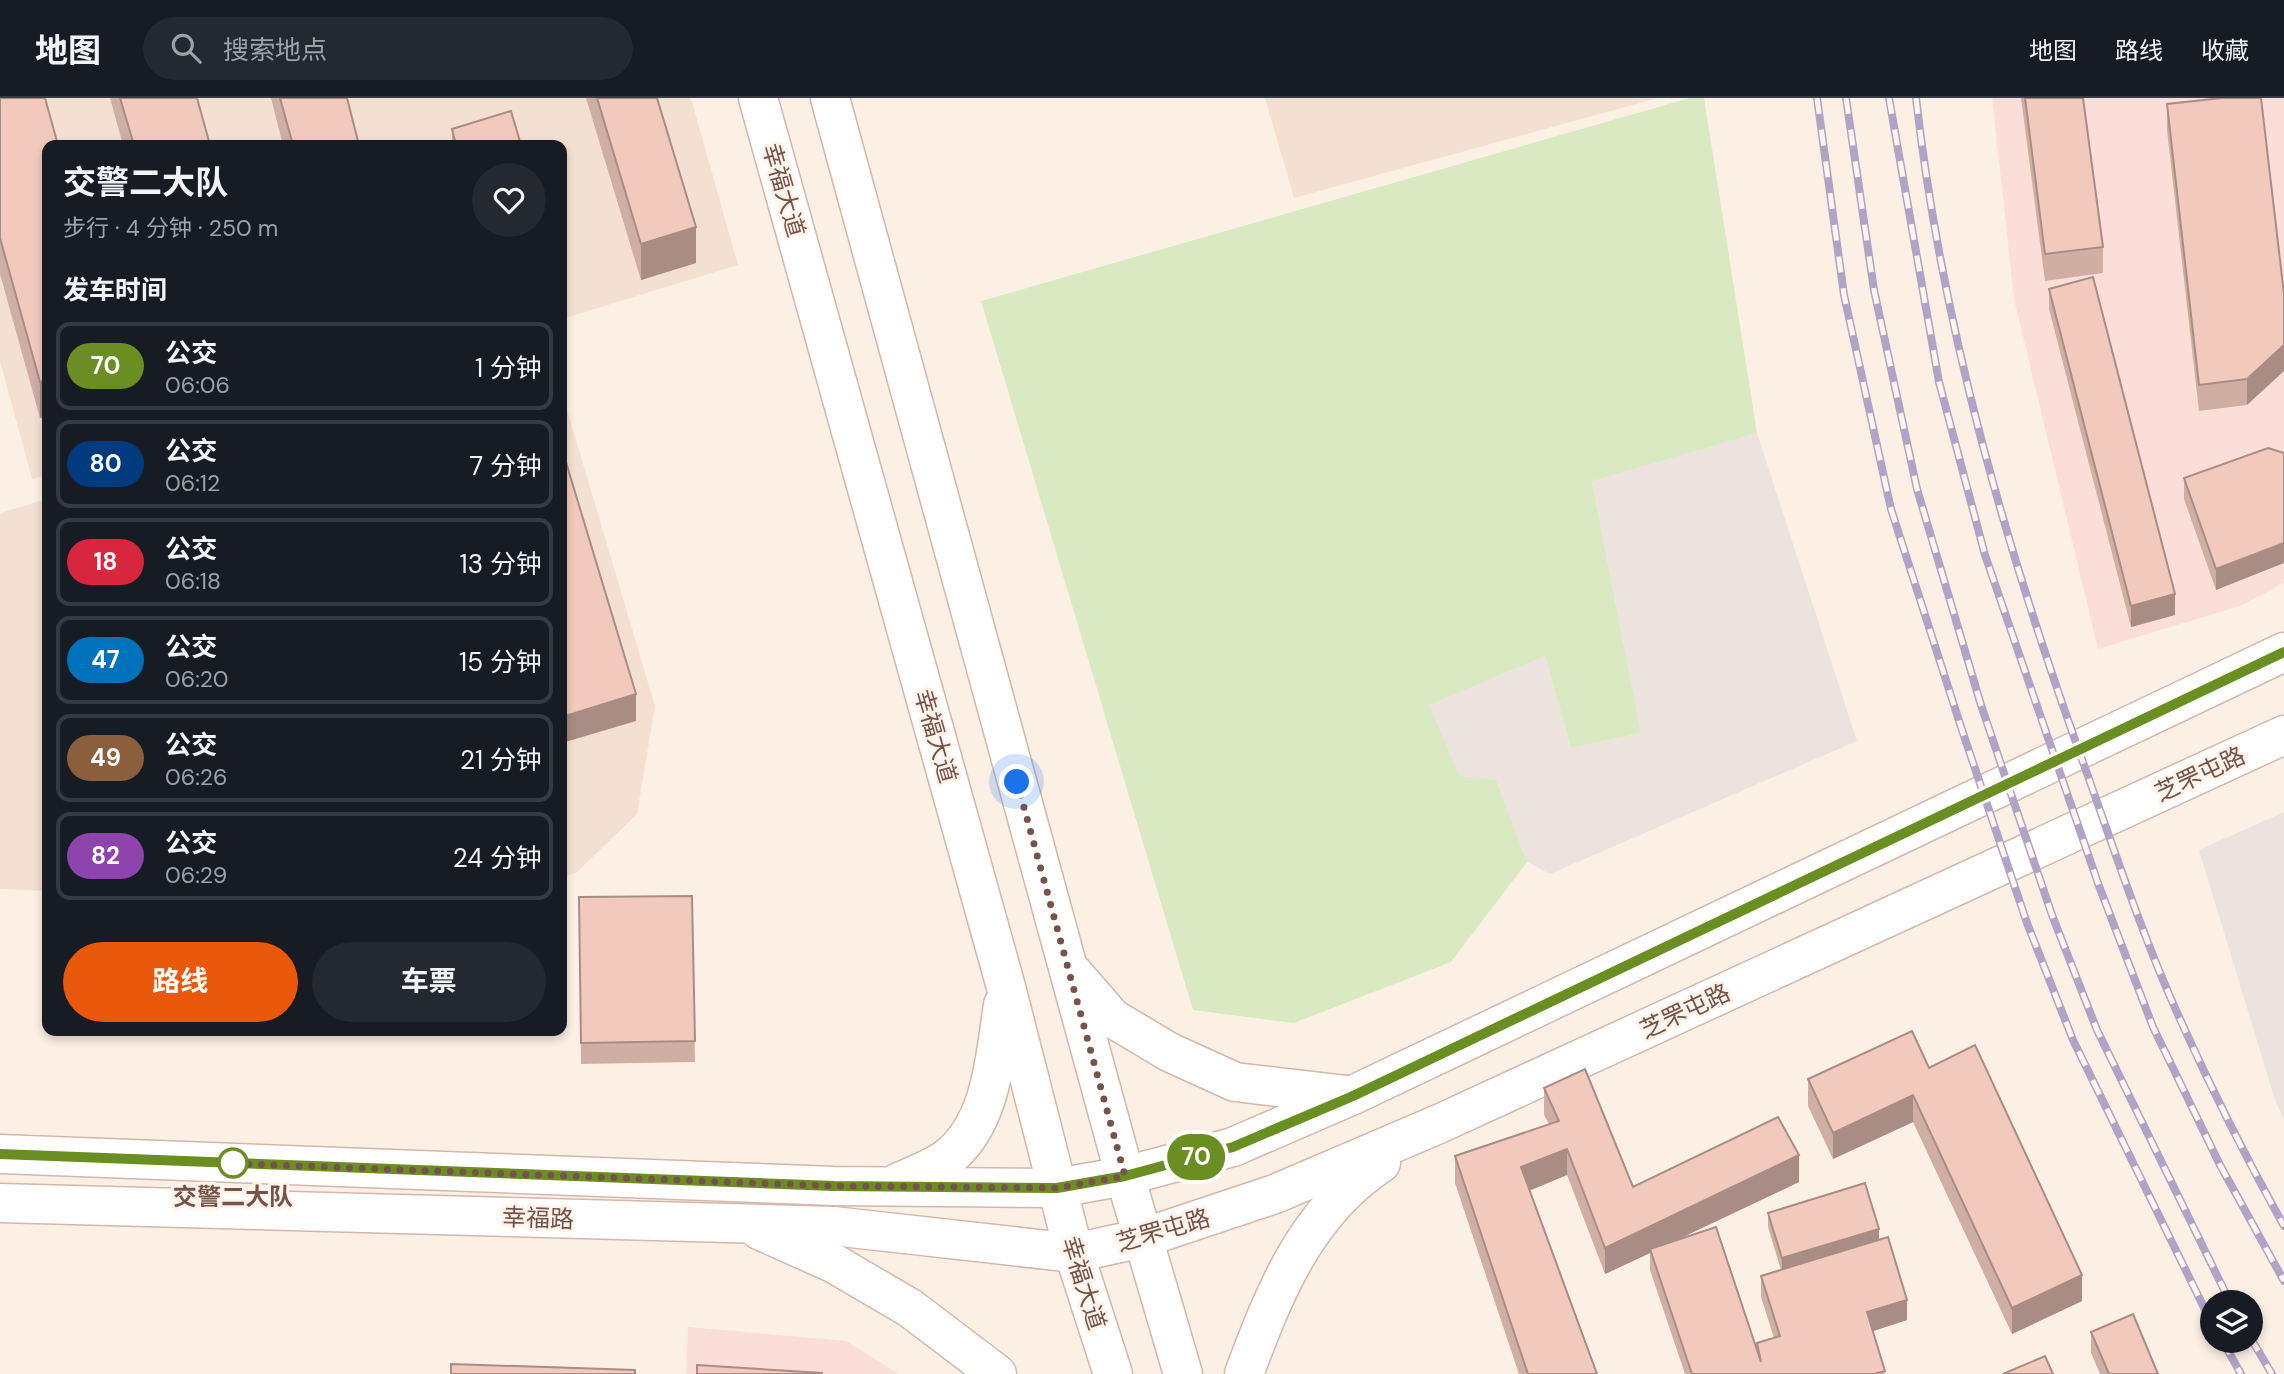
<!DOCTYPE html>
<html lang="zh">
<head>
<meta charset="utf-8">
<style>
	body { margin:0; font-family:"DM Sans","Noto Sans SC",sans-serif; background:#242831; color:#f1f3f6; height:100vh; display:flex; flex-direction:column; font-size:26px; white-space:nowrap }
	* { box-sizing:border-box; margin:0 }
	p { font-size:23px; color:#9ea1a6 }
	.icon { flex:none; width:38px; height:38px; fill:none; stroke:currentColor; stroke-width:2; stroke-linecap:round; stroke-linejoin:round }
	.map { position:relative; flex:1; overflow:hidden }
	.drawer { position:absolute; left:42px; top:42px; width:525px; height:896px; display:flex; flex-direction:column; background:#171b24; border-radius:14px; box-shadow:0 4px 10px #0003 }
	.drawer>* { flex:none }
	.badge { padding:0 14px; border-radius:23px; font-size:24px; line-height:46px }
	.controls { position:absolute; left:2200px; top:1192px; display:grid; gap:14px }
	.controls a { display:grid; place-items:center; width:63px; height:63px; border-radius:50%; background:#171b24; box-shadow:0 4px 10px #0003; font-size:35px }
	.you { position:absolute; width:35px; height:35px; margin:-18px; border:5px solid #fff; border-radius:50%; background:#1a73e8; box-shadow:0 0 0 10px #1a73e833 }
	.map>.badge { position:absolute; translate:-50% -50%; box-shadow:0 0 0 4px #fff }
	h2 { padding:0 21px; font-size:26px; line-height:63px }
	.round { display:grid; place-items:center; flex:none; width:74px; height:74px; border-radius:37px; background:#242831 }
	.summary { display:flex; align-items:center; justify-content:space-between; height:119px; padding:0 21px }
	h1 { font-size:33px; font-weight:700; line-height:52px }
	.button { display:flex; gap:14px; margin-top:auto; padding:14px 21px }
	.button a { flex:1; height:80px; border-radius:42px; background:#ea580c; color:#fff; font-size:28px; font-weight:700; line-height:80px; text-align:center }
	.button a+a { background:#242831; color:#f1f3f6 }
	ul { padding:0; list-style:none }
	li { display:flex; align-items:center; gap:21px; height:88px; margin:0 14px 10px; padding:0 7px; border:4px solid #363941; border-radius:14px }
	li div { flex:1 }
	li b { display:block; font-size:26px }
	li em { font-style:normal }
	li .badge { min-width:77px; font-weight:700; text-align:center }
	header { display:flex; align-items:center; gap:42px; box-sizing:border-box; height:98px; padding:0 35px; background:#171b24; border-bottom:2px solid #363941 }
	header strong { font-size:33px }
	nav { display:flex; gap:38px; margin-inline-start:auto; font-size:24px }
	.search { width:490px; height:63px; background:#242831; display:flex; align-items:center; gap:18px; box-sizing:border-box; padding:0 24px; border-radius:38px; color:#9ea1a6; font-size:26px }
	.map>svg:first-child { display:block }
	.residential { fill:#f4e0d3 }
	.commercial { fill:#fcded9 }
	.industrial { fill:#ece3df }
	.green { fill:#d9eac3 }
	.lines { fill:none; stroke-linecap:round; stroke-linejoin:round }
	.secondary-casing { stroke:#d3b7ab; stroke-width:41 }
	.secondary { stroke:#fff; stroke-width:38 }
	.rail-casing { stroke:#b1a3c6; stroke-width:8 }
	.rail { stroke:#fff4eb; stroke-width:5; stroke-dasharray:16; stroke-linecap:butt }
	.wall { fill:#cfaea3 }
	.shaded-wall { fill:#a98d84 }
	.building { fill:#f1cabd; stroke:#a98d84; stroke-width:2 }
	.line-casing { stroke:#fff; stroke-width:16 }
	.line { stroke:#6b8e23; stroke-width:10 }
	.walk { stroke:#75534a; stroke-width:7; stroke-dasharray:0 12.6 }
	.stop-dot { fill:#fff; stroke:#6b8e23; stroke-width:3.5 }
	.labels { text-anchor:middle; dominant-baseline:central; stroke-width:6; stroke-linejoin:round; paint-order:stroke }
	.street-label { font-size:24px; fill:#75534a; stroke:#fff4eb }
	.stop-label { font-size:24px; font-weight:bold; fill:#75534a; stroke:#fff4eb }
</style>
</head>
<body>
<header>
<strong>地图</strong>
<div class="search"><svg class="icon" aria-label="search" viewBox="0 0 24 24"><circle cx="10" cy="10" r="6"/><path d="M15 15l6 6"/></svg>搜索地点</div>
<nav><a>地图</a><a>路线</a><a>收藏</a></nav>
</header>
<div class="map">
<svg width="2284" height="1276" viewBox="0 0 2284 1276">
	<rect width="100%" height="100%" fill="#fcf0e5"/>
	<g class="residential">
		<polygon points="0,0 691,0 738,167 562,221 562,47 47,47 47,377 32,381 0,263"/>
		<polygon points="1265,0 1658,0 1294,100"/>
		<polygon points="562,295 655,608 637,716 577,774 562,779"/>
		<polygon points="47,401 47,793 0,791 0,415"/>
	</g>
	<g class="commercial">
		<polygon points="1992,0 2284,0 2284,485 2240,508 2098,551 2014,201"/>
		<polygon points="688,1229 846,1243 899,1276 686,1276"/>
	</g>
	<g class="industrial">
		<polygon points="1757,335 1857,643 1550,776 1527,764 1496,683 1460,678 1428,607 1545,558 1571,650 1641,635 1592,382"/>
		<polygon points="2284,714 2284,1022 2275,1002 2199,752"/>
	</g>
	<polygon class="green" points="1690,0 1704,0 1757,335 1592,383 1641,635 1571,650 1545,558 1429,607 1460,678 1496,682 1527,764 1451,864 1294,925 1193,912 981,203"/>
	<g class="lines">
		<defs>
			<g id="secondary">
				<polyline points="758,0 1006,889 1074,1155 1113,1276"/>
				<polyline points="830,0 1125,1078 1183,1276"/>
				<polyline points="1073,875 1112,920 1169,954 1235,984 1347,997"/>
				<polyline points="0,1056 834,1088 1057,1090 1125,1078 1233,1049 1353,997 2284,554"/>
				<path d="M 897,1085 C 912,1078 932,1071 946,1061 C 992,1027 995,959 1003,907"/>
				<polyline points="0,1105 833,1128 1074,1155 1143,1140 1275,1096 1441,1025 2284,637"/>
				<polyline points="759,1132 835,1166 910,1210 997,1276"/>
				<path d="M 1244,1276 C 1274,1195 1306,1114 1381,1065"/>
			</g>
		</defs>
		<use href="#secondary" class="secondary-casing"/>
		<use href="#secondary" class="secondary"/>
		<defs>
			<g id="rail">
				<polyline points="1817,0 1844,197 1891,411 1961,629 2027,825 2073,942 2212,1226"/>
				<polyline points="1846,0 1874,192 1917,391 1981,607 2052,817 2097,932 2230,1204"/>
				<polyline points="1889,0 1939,284 1985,457 2099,788 2153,929 2220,1067 2284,1183"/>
				<path d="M 1916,0 C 1942,229 2006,451 2084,667 C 2114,751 2142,837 2179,919 C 2211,990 2246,1060 2284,1128"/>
				<polyline points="2250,1239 2272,1276"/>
				<polyline points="2222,1242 2241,1276"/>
			</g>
		</defs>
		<use href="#rail" class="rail-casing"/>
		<use href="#rail" class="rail"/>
	</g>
	<g class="wall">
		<polygon points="0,0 47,47 47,318 40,320 0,176"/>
		<polygon points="110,0 197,0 210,47 123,47"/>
		<polygon points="271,0 347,0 359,47 283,47"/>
		<polygon points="586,0 657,0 696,165 641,182"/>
		<polygon points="2021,0 2083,0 2103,149 2103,175 2045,183"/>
		<polygon points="2167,6 2284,196 2247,307 2199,313 2167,32"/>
		<polygon points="452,31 521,47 452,47"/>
		<polygon points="2049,191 2175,517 2131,529 2049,211"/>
		<polygon points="2268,350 2216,492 2184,401 2184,380"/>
		<polygon points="692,798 695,964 581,966 579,799"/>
		<polygon points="1929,970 2082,1203 2012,1236 1913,1024 1833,1061 1808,1008 1808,981"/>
		<polygon points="1544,990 1633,1089 1799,1084 1675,1143 1757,1251 1757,1245 1774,1240 1761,1199 1761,1178 1781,1172 1768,1129 1768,1115 1879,1142 1907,1222 1873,1233 1885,1276 1685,1276 1650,1172 1650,1155 1605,1176 1567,1077 1529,1093 1597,1276 1519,1276 1455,1085 1455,1058 1549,1026 1544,1017"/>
		<polygon points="2091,1234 2158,1276 2100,1276 2091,1255"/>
	</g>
	<g class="shaded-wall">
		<polygon points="696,129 696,165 641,182 641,146"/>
		<polygon points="2284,247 2284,273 2247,307 2247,281"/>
		<polygon points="47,282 47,318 40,320 40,284"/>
		<polygon points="2284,445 2284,465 2216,492 2216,471"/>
		<polygon points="2175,496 2175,517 2131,529 2131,508"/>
		<polygon points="636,596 636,623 562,645 562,619"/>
		<polygon points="1913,997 1913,1024 1833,1061 1833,1035"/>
		<polygon points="1567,1051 1567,1077 1521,1096 1521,1069"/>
		<polygon points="1799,1057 1799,1084 1651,1154 1650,1151 1650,1155 1605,1176 1605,1150"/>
		<polygon points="1879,1131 1879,1145 1782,1174 1782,1160"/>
		<polygon points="2082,1177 2082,1203 2012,1236 2012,1210"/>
		<polygon points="1907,1202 1907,1222 1867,1235 1867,1214"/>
	</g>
	<g class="building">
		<polygon points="0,0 45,0 58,47 47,47 47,282 40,284 0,140"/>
		<polygon points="120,0 197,0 210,47 134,47"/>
		<polygon points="280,0 347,0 359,47 293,47"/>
		<polygon points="597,0 657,0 696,129 641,146"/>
		<polygon points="2025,0 2083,0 2103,149 2045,156"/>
		<polygon points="2222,0 2261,0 2284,196 2284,247 2247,281 2199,287 2167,6"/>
		<polygon points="511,13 521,47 456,47 452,31"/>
		<polygon points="2093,179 2175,496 2131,508 2049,191"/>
		<polygon points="2268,350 2284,355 2284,445 2216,471 2184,380"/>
		<polygon points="562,351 636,596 562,619"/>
		<polygon points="692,798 695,943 581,945 579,799"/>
		<polygon points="1912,933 1929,970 1975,947 2082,1177 2012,1210 1913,997 1833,1035 1808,981"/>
		<polygon points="1585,971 1633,1089 1778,1019 1799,1057 1605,1150 1567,1051 1521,1069 1597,1276 1528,1276 1455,1058 1559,1023 1544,990"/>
		<polygon points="1865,1085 1879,1131 1782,1160 1768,1115"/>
		<polygon points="1716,1129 1761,1264 1757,1245 1780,1238 1761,1178 1888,1139 1907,1202 1867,1214 1885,1273 1874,1276 1692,1276 1650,1151"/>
		<polygon points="2133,1216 2158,1276 2109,1276 2091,1234"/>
		<polygon points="2045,1258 2053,1276 2003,1276"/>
		<polygon points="451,1266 635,1272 635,1276 451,1276"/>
		<polygon points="697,1267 822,1275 822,1276 697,1276"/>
	</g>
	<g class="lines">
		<defs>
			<polyline id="line" points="0,1056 834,1088 1057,1090 1125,1078 1233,1049 1353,998 2284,554"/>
		</defs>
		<use href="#line" class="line-casing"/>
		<use href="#line" class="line"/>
		<polyline class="walk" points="233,1065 222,1065 834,1088 1057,1090 1125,1078 1017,684"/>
	</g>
	<circle class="stop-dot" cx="233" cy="1065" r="14"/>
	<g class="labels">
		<g class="street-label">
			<text transform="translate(784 92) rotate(74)">幸福大道</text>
			<text transform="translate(936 638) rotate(74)">幸福大道</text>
			<text transform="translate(2200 676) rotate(-25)">芝罘屯路</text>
			<text transform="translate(1685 913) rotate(-25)">芝罘屯路</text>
			<text transform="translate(538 1120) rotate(2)">幸福路</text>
			<text transform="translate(1163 1132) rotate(-16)">芝罘屯路</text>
			<text transform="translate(1084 1185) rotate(73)">幸福大道</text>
		</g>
		<g class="stop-label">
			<text x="233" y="1098">交警二大队</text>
		</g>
	</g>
</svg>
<div class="controls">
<a><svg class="icon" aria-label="layers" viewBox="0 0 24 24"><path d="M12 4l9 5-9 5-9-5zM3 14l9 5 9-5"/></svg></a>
</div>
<div class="you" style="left:1017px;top:684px"></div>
<b class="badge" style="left:1196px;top:1059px;background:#6b8e23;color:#fff">70</b>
<section class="drawer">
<div class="summary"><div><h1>交警二大队</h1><p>步行 · 4 分钟 · 250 m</p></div><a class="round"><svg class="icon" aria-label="heart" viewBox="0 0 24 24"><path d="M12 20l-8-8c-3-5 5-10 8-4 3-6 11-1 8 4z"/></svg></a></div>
<h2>发车时间</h2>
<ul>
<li><span class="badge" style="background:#6b8e23;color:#fff">70</span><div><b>公交</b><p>06:06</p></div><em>1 分钟</em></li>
<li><span class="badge" style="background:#003b80;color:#fff">80</span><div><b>公交</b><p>06:12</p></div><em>7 分钟</em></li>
<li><span class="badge" style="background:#d7263d;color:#fff">18</span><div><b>公交</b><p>06:18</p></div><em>13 分钟</em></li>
<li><span class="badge" style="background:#0072bc;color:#fff">47</span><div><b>公交</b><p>06:20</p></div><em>15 分钟</em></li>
<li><span class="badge" style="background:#8b5e3c;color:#fff">49</span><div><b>公交</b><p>06:26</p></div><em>21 分钟</em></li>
<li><span class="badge" style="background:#8e44ad;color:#fff">82</span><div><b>公交</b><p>06:29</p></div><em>24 分钟</em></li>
</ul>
<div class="button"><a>路线</a><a>车票</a></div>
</section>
</div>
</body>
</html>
